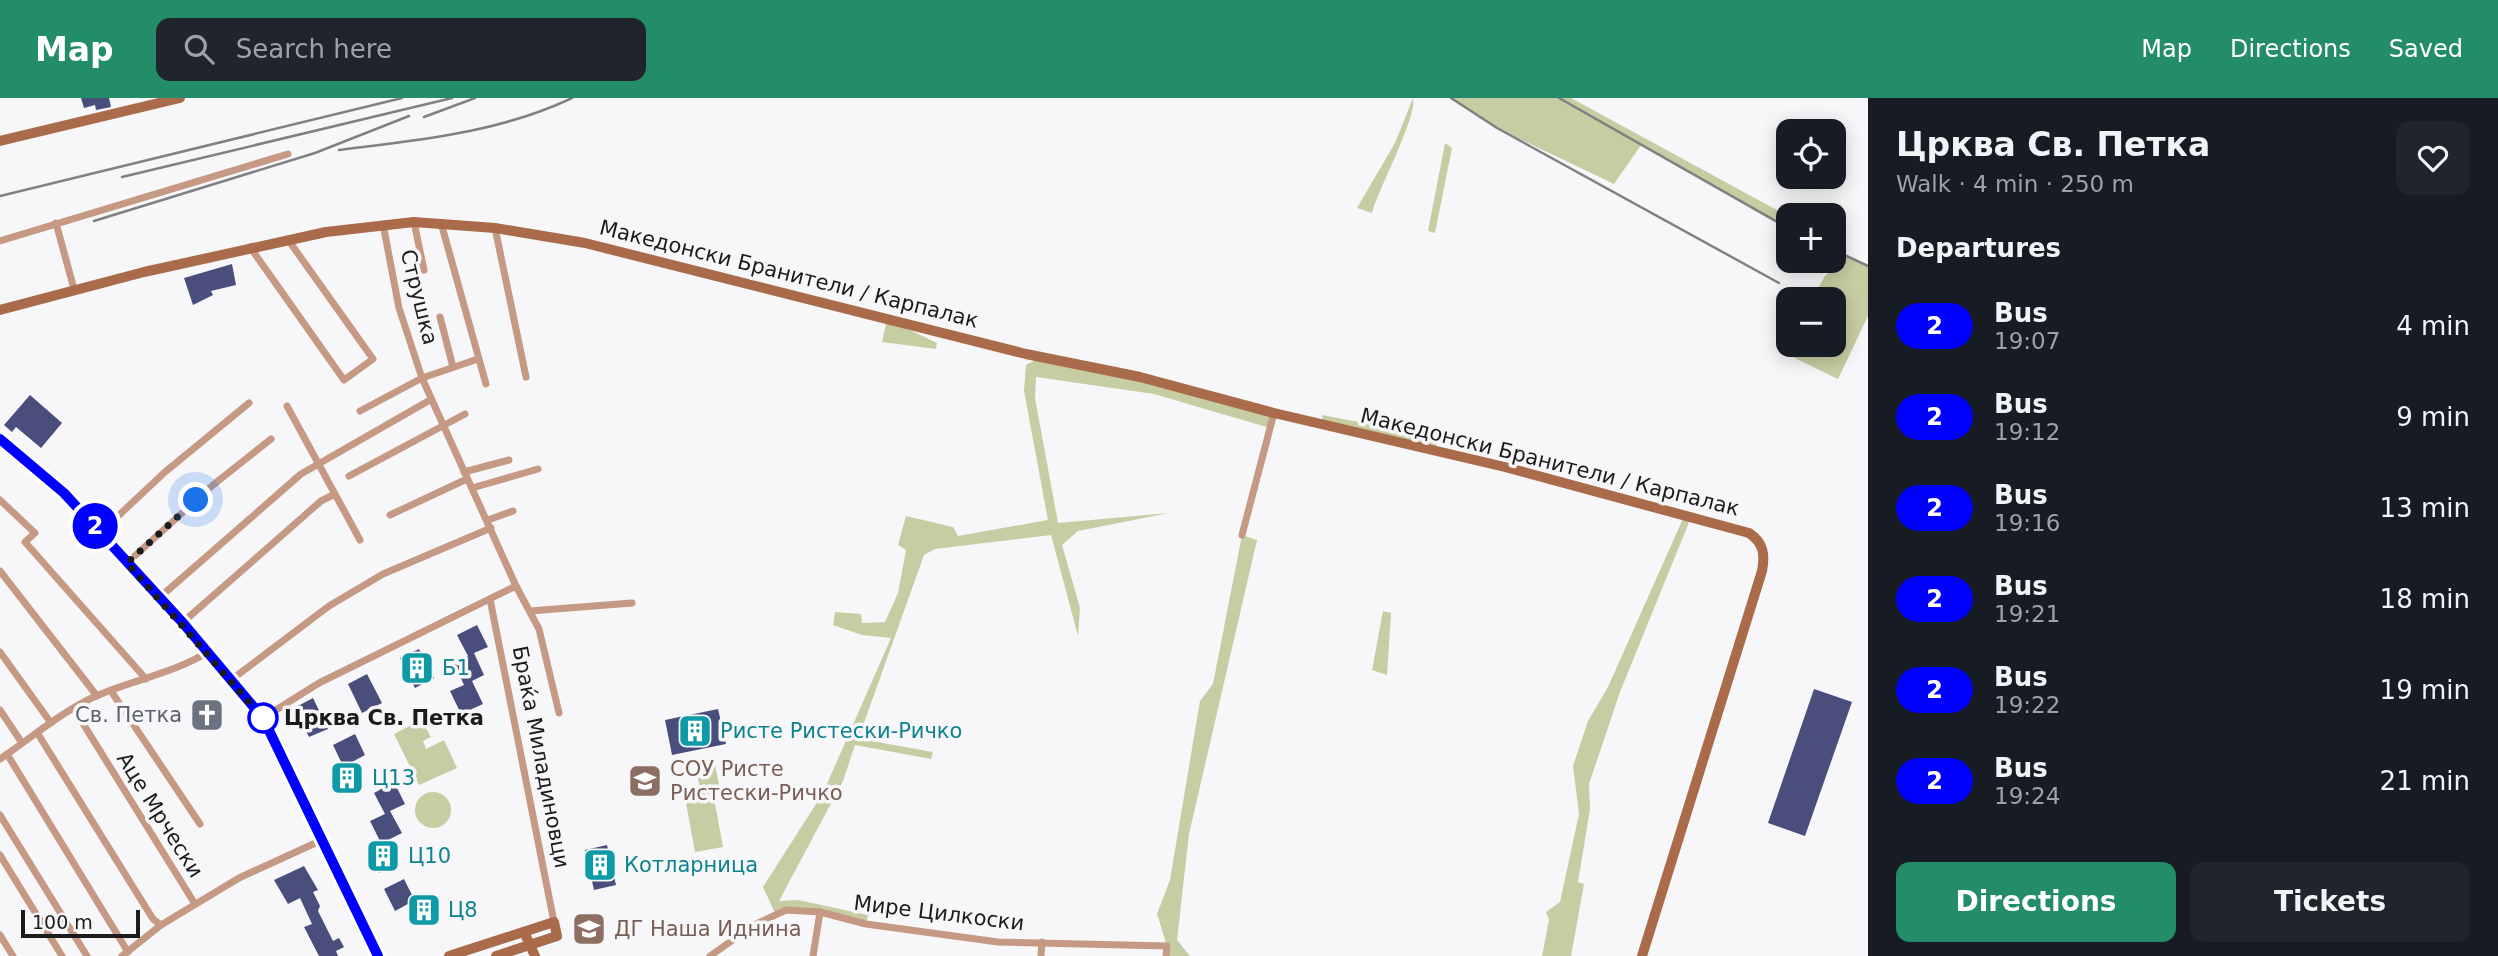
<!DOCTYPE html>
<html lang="en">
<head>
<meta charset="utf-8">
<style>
	body { margin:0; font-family:"DejaVu Sans",sans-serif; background:#20242c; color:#f1f3f6; height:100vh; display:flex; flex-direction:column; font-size:26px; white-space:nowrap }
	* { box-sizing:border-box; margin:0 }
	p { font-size:23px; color:#9ea1a6 }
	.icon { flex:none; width:38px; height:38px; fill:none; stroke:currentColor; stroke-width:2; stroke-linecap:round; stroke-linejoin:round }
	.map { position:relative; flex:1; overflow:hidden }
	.drawer { display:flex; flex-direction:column; background:#171b24; width:630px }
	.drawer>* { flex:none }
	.badge { padding:0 14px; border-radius:23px; font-size:24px; line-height:46px }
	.tools { position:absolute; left:1776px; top:21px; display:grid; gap:14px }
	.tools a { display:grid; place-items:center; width:70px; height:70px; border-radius:14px; background:#171b24; box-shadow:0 4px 18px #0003; font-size:35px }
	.scale { position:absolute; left:21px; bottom:18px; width:119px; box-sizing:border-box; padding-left:7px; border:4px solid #1b1b1c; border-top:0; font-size:19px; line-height:24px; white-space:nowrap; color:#1b1b1c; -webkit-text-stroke:5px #f7f7f9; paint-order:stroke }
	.you { position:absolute; width:35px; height:35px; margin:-18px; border:5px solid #fff; border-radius:50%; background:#1a73e8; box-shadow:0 0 0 10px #1a73e833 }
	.map>.badge { position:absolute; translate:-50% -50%; box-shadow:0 0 0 4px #fff }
	h2 { padding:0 28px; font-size:26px; line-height:63px }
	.round { display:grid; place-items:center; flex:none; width:74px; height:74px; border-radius:14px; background:#20242c }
	.summary { display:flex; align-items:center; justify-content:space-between; height:119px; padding:0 28px }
	h1 { font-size:33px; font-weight:600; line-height:52px }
	.action { display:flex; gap:14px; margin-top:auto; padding:14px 28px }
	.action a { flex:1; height:80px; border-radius:14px; background:#238c69; color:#fff; font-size:28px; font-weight:600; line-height:80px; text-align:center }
	.action a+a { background:#20242c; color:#f1f3f6 }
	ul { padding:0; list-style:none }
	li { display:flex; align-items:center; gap:21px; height:91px; padding:0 28px }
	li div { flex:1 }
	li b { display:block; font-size:26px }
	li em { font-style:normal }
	li .badge { min-width:77px; font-weight:700; text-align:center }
	header { display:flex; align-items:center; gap:42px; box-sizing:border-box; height:98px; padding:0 35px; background:#238c69; color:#fff }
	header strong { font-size:33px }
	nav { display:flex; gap:38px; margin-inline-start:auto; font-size:24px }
	.search { width:490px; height:63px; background:#20242c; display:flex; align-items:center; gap:18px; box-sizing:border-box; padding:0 24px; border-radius:14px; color:#9ea1a6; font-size:26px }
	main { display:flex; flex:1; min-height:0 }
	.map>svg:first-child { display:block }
	.green { fill:#c7cda3 }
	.building { fill:#4a4e7c }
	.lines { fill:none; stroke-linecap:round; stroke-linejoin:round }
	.street { stroke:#c59983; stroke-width:7 }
	.secondary { stroke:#a96b4a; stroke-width:10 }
	.rail { stroke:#818182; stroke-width:2.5 }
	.line-casing { stroke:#fff; stroke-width:16 }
	.line { stroke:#00f; stroke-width:10 }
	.walk { stroke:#1b1b1c; stroke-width:7; stroke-dasharray:0 12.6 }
	.stop-dot { fill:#fff; stroke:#00f; stroke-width:3.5 }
	.labels { text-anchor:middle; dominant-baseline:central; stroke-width:7; stroke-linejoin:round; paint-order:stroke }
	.street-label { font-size:21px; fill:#1b1b1c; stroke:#f7f7f9 }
	.culture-label { font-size:21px; fill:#0d838f; stroke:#f7f7f9; text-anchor:start }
	.worship-label { font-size:21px; fill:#5b616d; stroke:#f7f7f9; text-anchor:end }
	.stop-label { font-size:21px; font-weight:bold; fill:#1b1b1c; stroke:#f7f7f9; text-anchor:start }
	.education-label { font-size:21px; fill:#785e54; stroke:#f7f7f9; text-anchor:start }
</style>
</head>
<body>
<header>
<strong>Map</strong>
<div class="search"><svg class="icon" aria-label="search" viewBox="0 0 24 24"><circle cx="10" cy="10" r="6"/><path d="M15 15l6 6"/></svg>Search here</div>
<nav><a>Map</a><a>Directions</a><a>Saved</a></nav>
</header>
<main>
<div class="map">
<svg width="1868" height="858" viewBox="0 0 1868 858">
	<rect width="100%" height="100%" fill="#f7f7f9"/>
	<g class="green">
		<path d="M 1413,0 C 1418,17 1379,90 1372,115 L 1357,110 L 1395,45 Z"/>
		<polygon points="1451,0 1571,0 1788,118 1788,130 1641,47 1614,86 1497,30"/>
		<polygon points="1445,45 1452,50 1435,135 1428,133"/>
		<polygon points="1834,143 1843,148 1847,158 1868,168 1868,218 1838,281 1778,252 1788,235 1788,247 1834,247 1834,201 1812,201 1825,178 1846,159 1834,152"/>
		<polygon points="887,221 937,245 936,251 882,244"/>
		<path d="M 1042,259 L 1274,315 L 1270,330 L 1154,296 L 1036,279 L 1035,300 L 1058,425 L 1169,415 L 1078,433 L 1062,447 L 1080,510 L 1078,538 L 1051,437 L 935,451 L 924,457 L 860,636 L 861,641 L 933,654 L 931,661 L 855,647 L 843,683 L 779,803 L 798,802 L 868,817 L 866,826 C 839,820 803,804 776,817 L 763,789 L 823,695 L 891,540 L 862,537 L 833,527 L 835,514 L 861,516 L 862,525 L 885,524 L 898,495 L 906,452 L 898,447 L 906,418 L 953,429 L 958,438 L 1048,422 L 1024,293 L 1026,267 Z"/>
		<polygon points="1322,317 1437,339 1436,352 1323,326"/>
		<polygon points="1685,416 1692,417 1620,594 1589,686 1590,711 1578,784 1584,786 1571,858 1542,858 1549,822 1546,814 1560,804 1579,716 1573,668 1588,623 1608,589"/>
		<polygon points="1242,437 1257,442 1189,736 1177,842 1190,858 1166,858 1167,848 1157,816 1170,782 1200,603 1213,586"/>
		<polygon points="1383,513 1391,515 1387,577 1372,572"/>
		<polygon points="421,622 431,639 423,643 426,651 444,642 457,670 419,687 394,636"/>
		<polygon points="714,663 721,695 702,699 695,667"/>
		<circle cx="433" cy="712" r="18"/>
		<polygon points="714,700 723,749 695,754 686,705"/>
	</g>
	<g class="building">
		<polygon points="81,0 109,0 111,9 96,12 95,7 84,10"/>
		<polygon points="232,166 236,187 211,193 213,197 193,207 184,180"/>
		<polygon points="30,297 62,325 41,350 16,329 12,334 4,327"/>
		<polygon points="477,527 488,549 474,555 484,577 472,583 483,606 461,616 450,593 464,587 454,565 468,558 457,537"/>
		<polygon points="419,551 434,580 415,590 400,560"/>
		<polygon points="367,576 382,605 362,615 348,586"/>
		<polygon points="1814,591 1852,604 1805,738 1768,725"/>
		<polygon points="313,600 328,631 309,639 294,610"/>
		<polygon points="212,602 221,620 202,629 200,624 196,626 191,618 196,615 195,612"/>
		<polygon points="718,611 726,646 672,657 665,622"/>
		<polygon points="355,636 365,657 352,664 363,686 342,696 331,674 343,668 333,647"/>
		<polygon points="394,684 405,706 390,713 402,735 388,742 399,764 379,775 367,752 381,745 370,723 385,716 374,695"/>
		<polygon points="607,747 616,787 594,792 585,752"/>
		<polygon points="304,768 318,792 313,794 320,808 318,813 333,843 339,840 344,849 336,853 338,858 319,858 304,829 312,826 300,800 288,806 274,782"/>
		<polygon points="404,781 415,803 429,796 440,818 420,828 408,806 395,813 384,791"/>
	</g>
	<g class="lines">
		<g class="street">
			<polyline points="414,124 424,172"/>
			<polyline points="56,125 74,191"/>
			<polyline points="441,125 486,286"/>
			<polyline points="383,126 399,210 422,280 516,488 539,531 559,615"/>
			<polyline points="495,130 526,279"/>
			<polyline points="0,143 288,56"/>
			<polyline points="250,149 344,282 373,261 289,143"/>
			<polyline points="440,219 453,269"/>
			<polyline points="287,308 360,442"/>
			<polyline points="360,313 422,280 478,261"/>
			<polyline points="464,374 509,362"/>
			<polyline points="349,378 465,316"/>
			<polyline points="472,390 538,371"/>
			<polyline points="0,402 35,435 25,444 146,581"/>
			<polyline points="390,417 467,381"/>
			<polyline points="488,422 513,413"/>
			<polyline points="101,434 165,374 249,305"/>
			<polyline points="1242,437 1274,315"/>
			<polyline points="127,465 213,387 271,341"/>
			<polyline points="0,473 97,598"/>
			<polyline points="159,500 301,376 430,302"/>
			<polyline points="490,501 554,824"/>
			<polyline points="530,513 632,505"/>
			<polyline points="182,525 321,403 335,396"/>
			<polyline points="0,554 51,625"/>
			<polyline points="231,582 329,508 383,476 491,430"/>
			<polyline points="111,593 200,726"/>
			<polyline points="74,611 195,806"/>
			<polyline points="0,612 22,645"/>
			<polyline points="263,620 319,585 516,488"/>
			<polyline points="38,636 153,821 161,827"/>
			<polyline points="7,656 128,854"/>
			<path d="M 0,661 C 31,640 61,614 96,598 C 133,582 174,575 208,554"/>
			<polyline points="0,717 87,858"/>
			<polyline points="0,757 62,858"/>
			<polyline points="0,837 13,858"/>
			<polyline points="122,858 161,827 239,780 322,742"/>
			<polyline points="710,858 754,827 786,812 820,814 866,826 998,844 1167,848 1166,858"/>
			<polyline points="813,858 820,814"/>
			<polyline points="1041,858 1042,844"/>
		</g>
		<g class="secondary">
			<polyline points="0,43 180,0"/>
			<path d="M 0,212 L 144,174 L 326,134 L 414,124 L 495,130 L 585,145 L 1026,256 L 1140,279 L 1274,315 L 1505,369 L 1749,435 C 1764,445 1765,457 1762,473 L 1642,858"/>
			<polyline points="0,341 64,395 182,525 263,620 378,858"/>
			<polyline points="524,834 535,858"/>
			<polyline points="449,858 554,824 557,838 496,858"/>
		</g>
		<g class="rail">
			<polyline points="1451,0 1497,30 1779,185"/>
			<polyline points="1559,0 1788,130"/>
			<polyline points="424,19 475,0"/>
			<path d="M 339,52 C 419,42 498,35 572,0"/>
			<polyline points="122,79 452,0"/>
			<polyline points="0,98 402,0"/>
			<polyline points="94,123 315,55 409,18"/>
			<polyline points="1834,152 1868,168"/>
		</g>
	</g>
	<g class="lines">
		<defs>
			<polyline id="line" points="0,341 64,395 183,525 263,620 378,858"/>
		</defs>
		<use href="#line" class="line-casing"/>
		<use href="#line" class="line"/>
		<polyline class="walk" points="196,402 127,465 263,620"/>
	</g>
	<defs>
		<symbol id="building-square" viewBox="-11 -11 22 22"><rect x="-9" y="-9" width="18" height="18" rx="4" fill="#0f9aa8" stroke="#f7f7f9"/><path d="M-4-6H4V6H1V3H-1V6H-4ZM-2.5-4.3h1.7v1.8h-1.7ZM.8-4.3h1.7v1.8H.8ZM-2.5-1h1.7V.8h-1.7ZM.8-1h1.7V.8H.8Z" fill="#fff"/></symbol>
		<symbol id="church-square" viewBox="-11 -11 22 22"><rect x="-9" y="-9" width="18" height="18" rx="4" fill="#6b7280" stroke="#f7f7f9"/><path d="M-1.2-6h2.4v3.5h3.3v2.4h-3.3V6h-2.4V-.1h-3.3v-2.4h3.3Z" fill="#fff"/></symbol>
		<symbol id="school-square" viewBox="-11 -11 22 22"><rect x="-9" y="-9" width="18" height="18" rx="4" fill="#8d6e63" stroke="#f7f7f9"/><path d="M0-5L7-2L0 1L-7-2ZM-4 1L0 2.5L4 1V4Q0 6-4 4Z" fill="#fff"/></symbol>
	</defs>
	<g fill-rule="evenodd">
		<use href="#building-square" x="398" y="551" width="38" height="38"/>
		<use href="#church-square" x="188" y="598" width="38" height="38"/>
		<use href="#building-square" x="676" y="614" width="38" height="38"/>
		<use href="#building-square" x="328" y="661" width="38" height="38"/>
		<use href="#school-square" x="626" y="664" width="38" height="38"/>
		<use href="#building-square" x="364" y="739" width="38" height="38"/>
		<use href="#building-square" x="581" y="748" width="38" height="38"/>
		<use href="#building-square" x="405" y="793" width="38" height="38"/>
		<use href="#school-square" x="570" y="812" width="38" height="38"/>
	</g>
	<circle class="stop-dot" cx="263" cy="620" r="14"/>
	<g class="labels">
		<g class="street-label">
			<text transform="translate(789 176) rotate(14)">Македонски Бранители / Карпалак</text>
			<text transform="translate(419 199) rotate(76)">Струшка</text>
			<text transform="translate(1550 364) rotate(14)">Македонски Бранители / Карпалак</text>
			<text transform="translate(541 659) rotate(79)">Браќа Миладиновци</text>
			<text transform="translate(160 717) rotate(58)">Аце Мрчески</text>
			<text transform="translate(939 815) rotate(7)">Мире Цилкоски</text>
		</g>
		<g class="culture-label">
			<text x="442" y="570">Б1</text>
			<text x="720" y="633">Ристе Ристески-Ричко</text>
			<text x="372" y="680">Ц13</text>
			<text x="408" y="758">Ц10</text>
			<text x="624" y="767">Котларница</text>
			<text x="448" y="812">Ц8</text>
		</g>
		<g class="worship-label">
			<text x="182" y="617">Св. Петка</text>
		</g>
		<g class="stop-label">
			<text x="284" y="620">Црква Св. Петка</text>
		</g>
		<g class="education-label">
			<text x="670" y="671">СОУ Ристе<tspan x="670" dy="24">Ристески-Ричко</tspan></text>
			<text x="614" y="831">ДГ Наша Иднина</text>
		</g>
	</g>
</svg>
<div class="tools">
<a><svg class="icon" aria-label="locate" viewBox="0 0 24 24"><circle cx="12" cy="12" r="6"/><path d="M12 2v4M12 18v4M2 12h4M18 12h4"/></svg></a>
<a>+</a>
<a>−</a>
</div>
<div class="scale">100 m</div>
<div class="you" style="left:196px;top:402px"></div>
<b class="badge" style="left:95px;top:428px;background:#00f;color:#fff">2</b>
</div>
<section class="drawer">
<div class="summary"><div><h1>Црква Св. Петка</h1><p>Walk · 4 min · 250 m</p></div><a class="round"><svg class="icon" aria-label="heart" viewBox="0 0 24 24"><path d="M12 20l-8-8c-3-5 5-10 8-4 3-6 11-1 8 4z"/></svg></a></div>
<h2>Departures</h2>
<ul>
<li><span class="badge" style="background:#00f;color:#fff">2</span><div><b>Bus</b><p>19:07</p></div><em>4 min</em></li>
<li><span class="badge" style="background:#00f;color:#fff">2</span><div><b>Bus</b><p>19:12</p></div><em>9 min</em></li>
<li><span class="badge" style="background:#00f;color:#fff">2</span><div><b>Bus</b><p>19:16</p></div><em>13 min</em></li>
<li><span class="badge" style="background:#00f;color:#fff">2</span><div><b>Bus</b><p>19:21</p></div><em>18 min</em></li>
<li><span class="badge" style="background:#00f;color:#fff">2</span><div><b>Bus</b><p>19:22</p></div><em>19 min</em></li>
<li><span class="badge" style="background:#00f;color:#fff">2</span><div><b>Bus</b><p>19:24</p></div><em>21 min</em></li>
</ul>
<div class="action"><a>Directions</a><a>Tickets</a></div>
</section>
</main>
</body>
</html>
